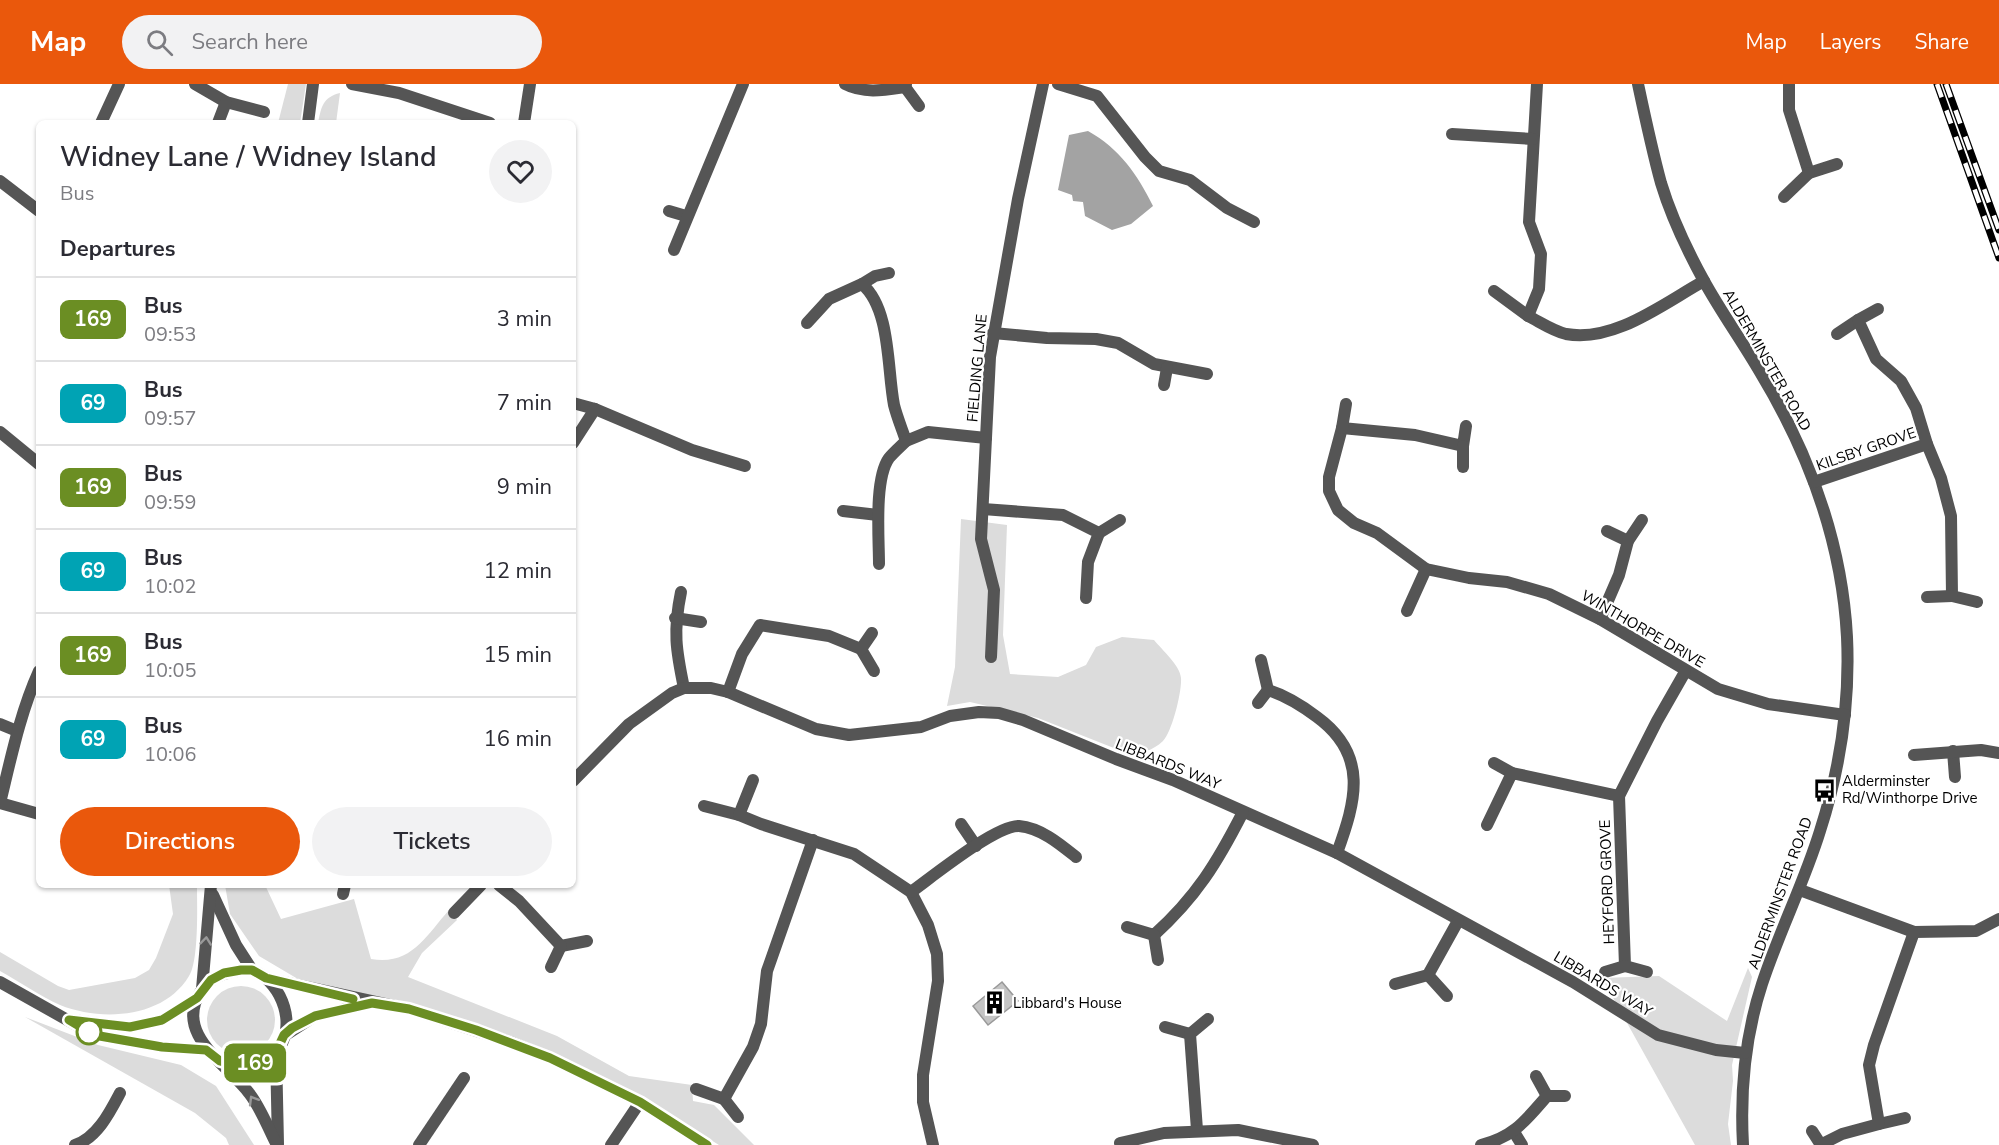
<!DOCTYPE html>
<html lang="en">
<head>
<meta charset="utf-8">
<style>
	body { margin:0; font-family:"Nunito Sans",sans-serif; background:#f2f2f3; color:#2b2b33; height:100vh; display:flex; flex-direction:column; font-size:22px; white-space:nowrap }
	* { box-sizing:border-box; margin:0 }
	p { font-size:20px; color:#7c7c81 }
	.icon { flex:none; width:33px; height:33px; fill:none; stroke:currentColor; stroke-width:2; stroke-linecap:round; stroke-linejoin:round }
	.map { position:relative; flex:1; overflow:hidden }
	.drawer { position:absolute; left:36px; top:36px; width:540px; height:768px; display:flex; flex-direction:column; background:#fff; border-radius:9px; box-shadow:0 2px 4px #0004 }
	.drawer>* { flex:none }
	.badge { padding:0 12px; border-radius:9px; font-size:21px; line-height:39px }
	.map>.badge { position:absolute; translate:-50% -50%; box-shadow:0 0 0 3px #fff }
	h2 { padding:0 24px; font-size:22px; line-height:54px }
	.round { display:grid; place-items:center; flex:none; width:63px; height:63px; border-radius:32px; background:#f2f2f3 }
	.summary { display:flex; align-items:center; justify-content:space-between; height:102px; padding:0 24px }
	h1 { font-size:28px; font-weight:600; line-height:45px }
	.cta { display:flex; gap:12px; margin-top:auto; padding:12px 24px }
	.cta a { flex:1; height:69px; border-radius:36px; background:#ea580c; color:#fff; font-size:24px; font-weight:600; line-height:69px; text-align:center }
	.cta a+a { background:#f2f2f3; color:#2b2b33 }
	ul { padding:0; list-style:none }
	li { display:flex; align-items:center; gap:18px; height:84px; padding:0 24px; border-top:2px solid #e1e1e2 }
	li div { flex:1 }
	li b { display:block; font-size:22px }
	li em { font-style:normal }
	li .badge { min-width:66px; font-weight:700; text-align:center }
	header { display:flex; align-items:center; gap:36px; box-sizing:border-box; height:84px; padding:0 30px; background:#ea580c; color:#fff }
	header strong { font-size:28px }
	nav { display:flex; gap:33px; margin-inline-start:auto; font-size:21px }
	.search { width:420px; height:54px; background:#f2f2f3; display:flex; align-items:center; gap:15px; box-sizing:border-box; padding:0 21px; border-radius:33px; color:#7c7c81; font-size:22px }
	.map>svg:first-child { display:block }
	.green { fill:#dcdcdc }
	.water { fill:#a3a3a3 }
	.building { fill:#c4c4c4; stroke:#999; stroke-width:1.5 }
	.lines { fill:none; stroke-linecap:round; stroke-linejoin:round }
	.minor { stroke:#555; stroke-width:12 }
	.tertiary { stroke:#555; stroke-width:12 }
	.rail-casing { stroke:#000; stroke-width:7 }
	.rail { stroke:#fff; stroke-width:4.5; stroke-dasharray:14; stroke-linecap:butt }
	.oneway { stroke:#999 }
	.line-casing { stroke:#fff; stroke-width:14 }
	.line { stroke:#6b8e23; stroke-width:9 }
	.stop-dot { fill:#fff; stroke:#6b8e23; stroke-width:3 }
	.labels { text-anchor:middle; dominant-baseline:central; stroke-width:4.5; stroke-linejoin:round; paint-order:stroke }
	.street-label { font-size:15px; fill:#000; stroke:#fff }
	.poi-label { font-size:15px; fill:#000; stroke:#fff; text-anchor:start }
</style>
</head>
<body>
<header>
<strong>Map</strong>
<div class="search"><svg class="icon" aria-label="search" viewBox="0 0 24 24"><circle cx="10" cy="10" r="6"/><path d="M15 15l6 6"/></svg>Search here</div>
<nav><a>Map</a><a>Layers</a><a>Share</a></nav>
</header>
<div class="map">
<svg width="1999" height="1061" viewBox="0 0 1999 1061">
	<rect width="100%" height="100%" fill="#fff"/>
	<g class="green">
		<polygon points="288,0 306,0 300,39 278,39"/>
		<path d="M 340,9 L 336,39 L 318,39 C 321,23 323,13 340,9 Z"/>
		<path d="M 961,435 L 1007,441 L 1003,551 L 1010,590 L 1058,593 L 1086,581 L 1096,563 L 1122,553 L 1154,556 C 1162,566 1180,581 1181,594 C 1182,608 1172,648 1163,657 C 1152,667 1143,669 1129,670 L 1038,634 L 970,618 L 947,622 L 955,583 Z"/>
		<path d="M 169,801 L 197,801 C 197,821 199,877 189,892 C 164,934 102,938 60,921 C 40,912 20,898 0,887 L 0,868 L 58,902 L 69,906 L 135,894 L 149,886 L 156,874 L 173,830 Z"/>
		<path d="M 225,801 L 265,801 L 281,835 L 354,815 L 371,875 C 411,882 426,852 449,826 L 457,836 L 422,869 L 408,893 L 557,952 L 629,992 L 692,1001 L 693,1017 L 714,1021 L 754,1061 L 719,1061 L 640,1012 L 577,982 L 303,898 L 259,872 L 230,830 Z"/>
		<polygon points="1748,884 1752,893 1732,981 1733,997 1728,1040 1731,1061 1695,1061 1602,894 1659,892 1727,937"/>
		<circle cx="241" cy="936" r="34"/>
		<polygon points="25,933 98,961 181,981 216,1002 254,1061 229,1061 226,1054 195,1029"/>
	</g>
	<path class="water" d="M 1088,47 C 1120,65 1137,90 1153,122 L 1131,140 L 1112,146 L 1085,132 L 1083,118 L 1073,117 L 1072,111 L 1058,106 L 1069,51 Z"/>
	<polygon class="building" points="1002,898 1018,917 988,941 973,922"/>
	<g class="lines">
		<g class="minor">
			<polyline points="195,0 226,18 264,28"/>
			<polyline points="352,0 399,9 490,39"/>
			<path d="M 845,0 C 864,10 885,6 905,3 L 906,0"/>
			<polyline points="1058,0 1097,12 1145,73 1159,87 1190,96 1227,124 1254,138"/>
			<path d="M 1537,0 L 1529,138 L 1541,170 L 1539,205 L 1528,232 C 1540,238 1553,247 1566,250 C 1614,259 1664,219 1704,197"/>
			<path d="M 1638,0 C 1645,33 1652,66 1661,99 C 1671,132 1687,166 1704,197 C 1721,228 1742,257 1760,288 C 1809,369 1842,458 1847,553 C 1850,618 1840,685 1820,747 C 1804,799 1779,848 1762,900 C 1745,952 1740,1006 1743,1061"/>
			<polyline points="1789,0 1789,26 1809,89 1837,80"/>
			<polyline points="905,3 919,22"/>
			<polyline points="101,39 119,0"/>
			<polyline points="218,39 226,18"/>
			<polyline points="524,39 530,0"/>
			<polyline points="1452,50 1533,55"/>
			<polyline points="0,97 39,127"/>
			<polyline points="1784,113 1809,89"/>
			<polyline points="669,127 686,132"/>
			<polyline points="674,166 743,0"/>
			<polyline points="862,200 875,192 889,189"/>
			<polyline points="1494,207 1528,232"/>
			<path d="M 807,239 L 829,215 L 862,200 C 891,225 887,285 894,321 C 897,333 902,345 906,357 L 928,348 L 986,354"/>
			<polyline points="993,249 1047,254 1096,255 1118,259 1154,280 1207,290"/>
			<polyline points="1837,250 1858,236"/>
			<polyline points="1164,301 1167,284"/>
			<polyline points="573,319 595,325"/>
			<polyline points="1466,342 1463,362 1415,351 1342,344 1329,393 1329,407 1338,426 1354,439 1377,449 1426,485 1469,494 1507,498 1549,510 1600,535 1718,605 1768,620 1845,631"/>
			<polyline points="1342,344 1346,320"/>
			<polyline points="0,348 39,380"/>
			<polyline points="573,359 595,325 692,366 745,382"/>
			<polyline points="1927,360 1941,394 1951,432 1952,512 1977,518"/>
			<polyline points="1463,362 1463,383"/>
			<polyline points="1814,398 1927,360 1916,324 1901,297 1876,275 1858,236 1878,225"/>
			<polyline points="983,425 1063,431 1099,449 1088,478 1086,514"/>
			<polyline points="843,427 878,431"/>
			<polyline points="1607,447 1628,457"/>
			<polyline points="1099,449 1120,436"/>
			<path d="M 879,480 C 879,454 874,395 889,374 C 894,368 901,362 906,357"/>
			<path d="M 681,508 C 673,547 676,566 684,604"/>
			<polyline points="1927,513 1952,512"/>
			<polyline points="1407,527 1426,485"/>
			<polyline points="675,534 701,538"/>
			<polyline points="1600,535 1619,491 1628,457 1642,436"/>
			<polyline points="861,565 874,587"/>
			<polyline points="991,573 994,506 981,455 990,273 1018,115 1043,0"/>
			<path d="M 1261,576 L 1268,606 C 1287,612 1301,621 1317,633 C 1369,671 1356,717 1337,769"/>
			<polyline points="728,608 742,570 760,541 829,552 861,565 872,549"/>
			<polyline points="1258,619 1268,606"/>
			<polyline points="0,640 17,647"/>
			<polyline points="1953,667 1955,693"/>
			<polyline points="1914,671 1981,666 1999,669"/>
			<polyline points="1494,679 1512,689"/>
			<polyline points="573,697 629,640 672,609 684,604 711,604 728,608 816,645 849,651 921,643 950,632 979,628 999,629 1023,636 1116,675 1173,696 1337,769 1573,898 1658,951 1716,966 1745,969"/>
			<polyline points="1619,712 1625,882 1647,888"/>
			<path d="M 0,719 C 11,674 20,629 39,587"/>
			<polyline points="0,719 39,730"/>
			<polyline points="704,722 739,731 761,740 854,770 911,808 928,841 937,870 938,897 923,991 923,1018 933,1061"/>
			<polyline points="739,731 753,696"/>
			<polyline points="961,740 976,762"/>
			<polyline points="1487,741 1512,689 1619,712 1657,637 1685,588"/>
			<polyline points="499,801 519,817 561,862 587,857"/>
			<polyline points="1800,806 1914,848 1976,847 1999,835"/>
			<path d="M 911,808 C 932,793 996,741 1019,742 C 1041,744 1060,760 1076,773"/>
			<polyline points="343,810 345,801"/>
			<polyline points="454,829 481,801"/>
			<path d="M 1127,843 L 1154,851 C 1196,813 1217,779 1243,728"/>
			<polyline points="1154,851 1158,876"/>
			<polyline points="551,883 561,862"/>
			<polyline points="1605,888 1625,882"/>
			<polyline points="1428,891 1447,912"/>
			<polyline points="1395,900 1428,891 1458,837"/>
			<polyline points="1165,943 1190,950"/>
			<polyline points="1536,992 1547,1012"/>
			<polyline points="696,1005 724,1015 753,963 761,940 767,887 813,756"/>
			<polyline points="724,1015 738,1033"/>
			<polyline points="1879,1040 1905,1034"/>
			<polyline points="1197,1046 1190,950 1208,935"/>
			<polyline points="1812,1047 1821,1061"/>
			<polyline points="1514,1048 1522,1061"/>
			<polyline points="1120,1059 1164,1049 1238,1046 1313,1061"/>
			<path d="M 75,1061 C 97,1054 110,1028 120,1009"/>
			<polyline points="419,1061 464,994"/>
			<polyline points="611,1061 640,1018"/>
			<path d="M 1481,1061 C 1514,1053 1526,1036 1547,1012 L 1565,1012"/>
			<polyline points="1820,1061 1842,1050 1879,1040 1869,981 1874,961 1914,848"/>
		</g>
		<g class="tertiary">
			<polyline points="308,39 313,0"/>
			<polyline points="213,811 236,861 252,886"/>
			<polyline points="266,894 409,925 513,959 550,974 640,1018 707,1061"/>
			<polyline points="0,898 94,951 162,963 206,966"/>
			<polyline points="202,905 211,801"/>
			<polyline points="73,936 130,943 162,936 197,914"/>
			<polyline points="284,952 315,932 368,920"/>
			<polyline points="276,968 278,1060"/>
			<path d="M 220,977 C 238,982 261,984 276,968 C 298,944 283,899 254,887 C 247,885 238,887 231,888 C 220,890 208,897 201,907 C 173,950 227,980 249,1009 C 261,1024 268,1044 277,1061"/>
		</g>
		<defs>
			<g id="rail">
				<polyline points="1937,0 1999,174"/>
				<polyline points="1946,0 1999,146"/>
			</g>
		</defs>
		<use href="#rail" class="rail-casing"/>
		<use href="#rail" class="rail"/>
	</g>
	<defs><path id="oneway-chevron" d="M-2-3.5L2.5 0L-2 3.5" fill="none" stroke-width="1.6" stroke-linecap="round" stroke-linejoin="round" transform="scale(1.5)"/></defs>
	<g class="oneway">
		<use href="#oneway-chevron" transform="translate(206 857) rotate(-84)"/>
		<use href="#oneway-chevron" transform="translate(253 1016) rotate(-121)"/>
	</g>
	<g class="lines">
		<defs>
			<polyline id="line" points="353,915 266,894 252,886 241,886 224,889 211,896 197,914 162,936 130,943 69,936 94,951 162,963 206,966 220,977 238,982 261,977 276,968 284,951 292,944 315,932 372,919 409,925 476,946 550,974 640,1018 707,1061"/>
		</defs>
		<use href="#line" class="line-casing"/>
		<use href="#line" class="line"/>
	</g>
	<defs>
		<symbol id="bus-bare" viewBox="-9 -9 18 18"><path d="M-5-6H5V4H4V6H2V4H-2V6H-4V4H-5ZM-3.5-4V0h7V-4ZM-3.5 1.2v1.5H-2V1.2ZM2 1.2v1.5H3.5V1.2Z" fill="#000" stroke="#fff" stroke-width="2.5" paint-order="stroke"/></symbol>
		<symbol id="building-bare" viewBox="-9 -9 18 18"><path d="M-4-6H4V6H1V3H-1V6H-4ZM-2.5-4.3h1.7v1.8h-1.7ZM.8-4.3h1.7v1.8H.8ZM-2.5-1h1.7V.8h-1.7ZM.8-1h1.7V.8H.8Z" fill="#000" stroke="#fff" stroke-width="2.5" paint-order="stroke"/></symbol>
	</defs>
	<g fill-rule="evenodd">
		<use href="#bus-bare" x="1808" y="690" width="33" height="33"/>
		<use href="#building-bare" x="978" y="902" width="33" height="33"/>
	</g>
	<circle class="stop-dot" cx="89" cy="948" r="12"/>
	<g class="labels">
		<g class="street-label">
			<text transform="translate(1767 276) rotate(60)">ALDERMINSTER ROAD</text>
			<text transform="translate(977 284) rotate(-85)">FIELDING LANE</text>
			<text transform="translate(1866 365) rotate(-19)">KILSBY GROVE</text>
			<text transform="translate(1643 545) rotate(30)">WINTHORPE DRIVE</text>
			<text transform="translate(1168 680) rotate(22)">LIBBARDS WAY</text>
			<text transform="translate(1607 798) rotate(-92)">HEYFORD GROVE</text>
			<text transform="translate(1780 809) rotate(-70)">ALDERMINSTER ROAD</text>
			<text transform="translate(1603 900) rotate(31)">LIBBARDS WAY</text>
		</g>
		<g class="poi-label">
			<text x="1842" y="697">Alderminster<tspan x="1842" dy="17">Rd/Winthorpe Drive</tspan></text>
			<text x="1013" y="919">Libbard's House</text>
		</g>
	</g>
</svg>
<b class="badge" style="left:255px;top:979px;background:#6b8e23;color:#fff">169</b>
<section class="drawer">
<div class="summary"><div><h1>Widney Lane / Widney Island</h1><p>Bus</p></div><a class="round"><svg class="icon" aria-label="heart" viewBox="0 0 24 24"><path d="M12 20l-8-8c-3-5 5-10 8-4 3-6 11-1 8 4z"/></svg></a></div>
<h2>Departures</h2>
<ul>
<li><span class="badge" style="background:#6b8e23;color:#fff">169</span><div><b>Bus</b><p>09:53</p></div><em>3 min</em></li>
<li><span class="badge" style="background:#00a3b4;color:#fff">69</span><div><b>Bus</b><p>09:57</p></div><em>7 min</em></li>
<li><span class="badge" style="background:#6b8e23;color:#fff">169</span><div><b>Bus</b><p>09:59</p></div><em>9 min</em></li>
<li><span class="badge" style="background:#00a3b4;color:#fff">69</span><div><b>Bus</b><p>10:02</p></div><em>12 min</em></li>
<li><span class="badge" style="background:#6b8e23;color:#fff">169</span><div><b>Bus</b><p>10:05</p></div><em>15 min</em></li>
<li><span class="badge" style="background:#00a3b4;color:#fff">69</span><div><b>Bus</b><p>10:06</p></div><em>16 min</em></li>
</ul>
<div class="cta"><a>Directions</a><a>Tickets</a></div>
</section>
</div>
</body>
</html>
